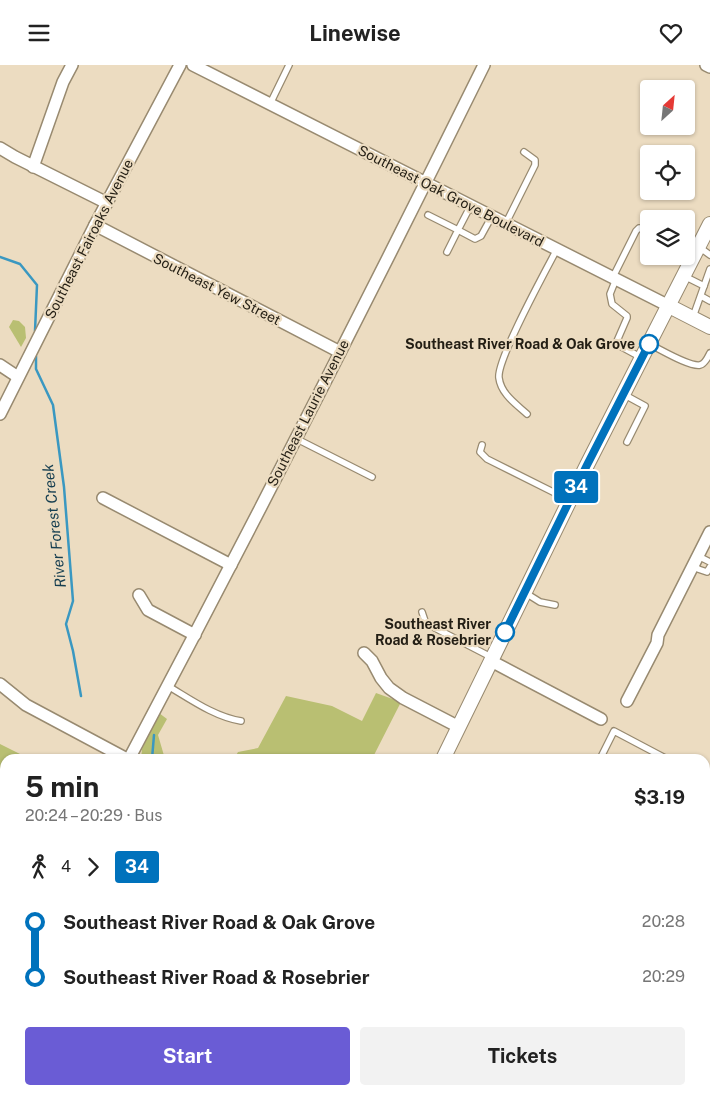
<!DOCTYPE html>
<html lang="en">
<head>
<meta charset="utf-8">
<style>
	body { margin:0; font-family:"Public Sans",sans-serif; background:#f2f2f2; color:#222; height:100vh; display:flex; flex-direction:column; font-size:19px; white-space:nowrap }
	* { box-sizing:border-box; margin:0 }
	p { font-size:16px; color:#767676 }
	.icon { flex:none; width:28px; height:28px; fill:none; stroke:currentColor; stroke-width:2; stroke-linecap:round; stroke-linejoin:round }
	.map { position:relative; flex:1; overflow:hidden }
	.drawer { position:absolute; left:0px; top:689px; width:710px; height:341px; display:flex; flex-direction:column; background:#fff; border-radius:15px 15px 0 0; box-shadow:0 1px 4px #0004 }
	.drawer>* { flex:none }
	.badge { padding:0 10px; border-radius:4px; font-size:18px; line-height:32px }
	.needle { width:32px; rotate:27deg }
	.buttons { position:absolute; left:640px; top:15px; display:grid; gap:10px }
	.buttons a { display:grid; place-items:center; width:55px; height:55px; border-radius:5px; background:#fff; box-shadow:0 1px 4px #0004; font-size:25px }
	.map>.badge { position:absolute; translate:-50% -50%; box-shadow:0 0 0 2px #fff }
	.legs { display:flex; align-items:center; gap:8px; height:55px; padding:0 25px; font-size:16px }
	.legs p { margin-inline-start:auto }
	.head { display:flex; align-items:center; justify-content:space-between; height:85px; padding:0 25px }
	h1 { font-size:28px; font-weight:700; line-height:38px }
	.button { display:flex; gap:10px; margin-top:auto; padding:10px 25px }
	.button a { flex:1; height:58px; border-radius:5px; background:#6a5cd5; color:#fff; font-size:20px; font-weight:700; line-height:58px; text-align:center }
	.button a+a { background:#f2f2f2; color:#222 }
	ul { padding:0 25px; list-style:none }
	li { display:flex; align-items:center; gap:18px; height:55px; font-size:19px }
	li i { display:grid; place-items:center; width:8px; height:100%; margin:0 6px; background:currentColor }
	li i::after { content:''; width:12px; height:12px; margin:-6px; border:4px solid; border-radius:50%; background:#fff }
	li p { margin-inline-start:auto }
	li:first-child i { background:linear-gradient(#0000 50%,currentColor 0) }
	li:last-child i { background:linear-gradient(currentColor 50%,#0000 0) }
	header { display:flex; justify-content:space-between; align-items:center; height:65px; padding:0 25px; background:#fff; font-size:22px; font-weight:700 }
	.map>svg:first-child { display:block }
	.green { fill:#b9bf72 }
	.lines { fill:none; stroke-linecap:round; stroke-linejoin:round }
	.stream { stroke:#3a98c1; stroke-width:2.5 }
	.service-casing { stroke:#988a70; stroke-width:8 }
	.minor-casing { stroke:#988a70; stroke-width:14 }
	.tertiary-casing { stroke:#988a70; stroke-width:16 }
	.service { stroke:#fff; stroke-width:5.5 }
	.minor { stroke:#fff; stroke-width:11 }
	.tertiary { stroke:#fff; stroke-width:14 }
	.line-1-casing { stroke:#fff; stroke-width:11 }
	.line-1 { stroke:#0072bc; stroke-width:8 }
	.stop-1-dot { fill:#fff; stroke:#0072bc; stroke-width:2.5 }
	.labels { text-anchor:middle; dominant-baseline:central; stroke-width:4.5; stroke-linejoin:round; paint-order:stroke }
	.street-label { font-size:14px; fill:#231e14; stroke:#ecdcc1 }
	.stop-label { font-size:14px; font-weight:bold; fill:#231e14; stroke:#ecdcc1; text-anchor:end }
	.water-label { font-size:15px; font-style:italic; fill:#163e50; stroke:#ecdcc1 }
</style>
</head>
<body>
<header><svg class="icon" aria-label="menu" viewBox="0 0 24 24"><path d="M4 6h16M4 12h16M4 18h16"/></svg>Linewise<svg class="icon" aria-label="heart" viewBox="0 0 24 24"><path d="M12 20l-8-8c-3-5 5-10 8-4 3-6 11-1 8 4z"/></svg></header>
<div class="map">
<svg width="710" height="1029" viewBox="0 0 710 1029">
	<rect width="100%" height="100%" fill="#ecdcc1"/>
	<g class="green">
		<polygon points="13,255 19,256 25,262 26,273 21,282 9,262"/>
		<polygon points="376,628 401,637 372,694 234,694 238,687 258,683 286,631 332,641 362,656"/>
		<polygon points="159,648 167,654 158,670 165,694 141,694 142,684"/>
		<polygon points="0,679 30,694 5,694 5,781 0,772"/>
		<polygon points="41,1025 129,1025 127,1029 41,1029"/>
	</g>
	<g class="lines">
		<g class="stream">
			<polyline points="0,192 20,199 37,220 35,266"/>
			<polyline points="36,291 36,304 53,340 64,422 73,536 66,559 73,586 81,631"/>
			<polyline points="152,694 154,670"/>
			<polyline points="116,1029 118,1025"/>
		</g>
		<defs>
			<g id="service">
				<polyline points="270,39 289,0"/>
				<polyline points="471,140 458,165 475,174 481,171 492,151"/>
				<polyline points="428,150 458,165 447,187"/>
				<polyline points="506,158 535,100 535,95 524,87"/>
				<polyline points="699,182 710,190"/>
				<polyline points="684,211 704,221"/>
				<polyline points="613,212 636,166 639,163 649,166"/>
				<polyline points="616,214 610,229 612,239 627,251 627,253 617,276 620,281 642,293"/>
				<polyline points="701,231 710,236"/>
				<polyline points="693,252 710,204"/>
				<path d="M 649,279 C 660,284 689,302 700,300 C 705,299 708,292 710,288"/>
				<polyline points="623,329 645,341 627,377"/>
				<path d="M 527,349 C 516,339 501,329 499,313 C 496,296 546,205 557,184"/>
				<polyline points="295,373 372,412"/>
				<polyline points="482,380 480,387 487,394 569,435"/>
				<polyline points="698,491 710,497"/>
				<polyline points="694,499 698,504 707,507 710,502"/>
				<polyline points="524,527 540,537 555,540"/>
				<polyline points="422,547 425,556 435,563 491,592"/>
				<path d="M 168,621 C 190,634 215,652 241,656"/>
				<polyline points="601,692 614,666 667,694"/>
				<polyline points="705,713 710,716"/>
				<polyline points="408,1025 409,1029"/>
			</g>
			<g id="minor">
				<polyline points="193,0 669,241"/>
				<polyline points="706,0 710,2"/>
				<polyline points="0,83 15,92 107,138"/>
				<polyline points="33,102 63,17 72,0"/>
				<polyline points="95,160 340,287"/>
				<polyline points="0,300 18,312"/>
				<polyline points="0,349 95,160 180,0"/>
				<polyline points="103,433 231,500"/>
				<polyline points="139,530 148,545 195,570"/>
				<polyline points="364,588 372,596 381,613 389,623 403,633 459,662"/>
				<polyline points="491,596 601,654"/>
				<polyline points="0,619 26,640 127,694"/>
				<polyline points="627,636 657,578 658,570 710,467"/>
				<path d="M 129,694 C 251,464 369,233 484,0"/>
				<polyline points="705,776 710,767"/>
				<polyline points="0,1010 5,987"/>
				<polyline points="577,1029 579,1025"/>
			</g>
			<g id="tertiary">
				<polyline points="669,241 710,262"/>
				<polyline points="443,694 587,400 710,159"/>
				<polyline points="270,1029 272,1025"/>
			</g>
		</defs>
		<use href="#service" class="service-casing"/>
		<use href="#minor" class="minor-casing"/>
		<use href="#tertiary" class="tertiary-casing"/>
		<use href="#service" class="service"/>
		<use href="#minor" class="minor"/>
		<use href="#tertiary" class="tertiary"/>
	</g>
	<g class="lines">
		<defs>
			<polyline id="line-1" points="505,567 587,400 649,279"/>
		</defs>
		<use href="#line-1" class="line-1-casing"/>
		<use href="#line-1" class="line-1"/>
	</g>
	<g class="stop-1-dot">
		<circle cx="649" cy="279" r="9"/>
		<circle cx="505" cy="567" r="9"/>
	</g>
	<g class="labels">
		<g class="street-label">
			<text transform="translate(451 131) rotate(27)">Southeast Oak Grove Boulevard</text>
			<text transform="translate(89 174) rotate(-63)">Southeast Fairoaks Avenue</text>
			<text transform="translate(217 224) rotate(27)">Southeast Yew Street</text>
			<text transform="translate(308 348) rotate(-63)">Southeast Laurie Avenue</text>
		</g>
		<g class="stop-label">
			<text x="635" y="279">Southeast River Road &amp; Oak Grove</text>
			<text x="491" y="559">Southeast River<tspan x="491" dy="16">Road &amp; Rosebrier</tspan></text>
		</g>
		<g class="water-label">
			<text transform="translate(54 461) rotate(-96)">River Forest Creek</text>
		</g>
	</g>
</svg>
<div class="buttons">
<a><svg class="needle" viewBox="-14 -14 28 28"><path d="M0-13l5 13h-10z" fill="#e53935"/><path d="M0 13l5-13h-10z" fill="#767676"/></svg></a>
<a><svg class="icon" aria-label="locate" viewBox="0 0 24 24"><circle cx="12" cy="12" r="6"/><path d="M12 2v4M12 18v4M2 12h4M18 12h4"/></svg></a>
<a><svg class="icon" aria-label="layers" viewBox="0 0 24 24"><path d="M12 4l9 5-9 5-9-5zM3 14l9 5 9-5"/></svg></a>
</div>
<b class="badge" style="left:576px;top:422px;background:#0072bc;color:#fff">34</b>
<section class="drawer">
<div class="head"><div><h1>5 min</h1><p>20:24 – 20:29 · Bus</p></div><b>$3.19</b></div>
<div class="legs"><svg class="icon" aria-label="walk" viewBox="0 0 24 24"><circle cx="13" cy="4" r="2"/><path d="M13 8l-2 6 4 7M11 14l-3 7M7 12l3-4h3l4 4"/></svg>4<svg class="icon" aria-label="forward" viewBox="0 0 24 24"><path d="M9 5l7 7-7 7"/></svg><b class="badge" style="background:#0072bc;color:#fff">34</b></div>
<ul>
<li><i style="color:#0072bc"></i><b>Southeast River Road &amp; Oak Grove</b><p>20:28</p></li>
<li><i style="color:#0072bc"></i><b>Southeast River Road &amp; Rosebrier</b><p>20:29</p></li>
</ul>
<div class="button"><a>Start</a><a>Tickets</a></div>
</section>
</div>
</body>
</html>
